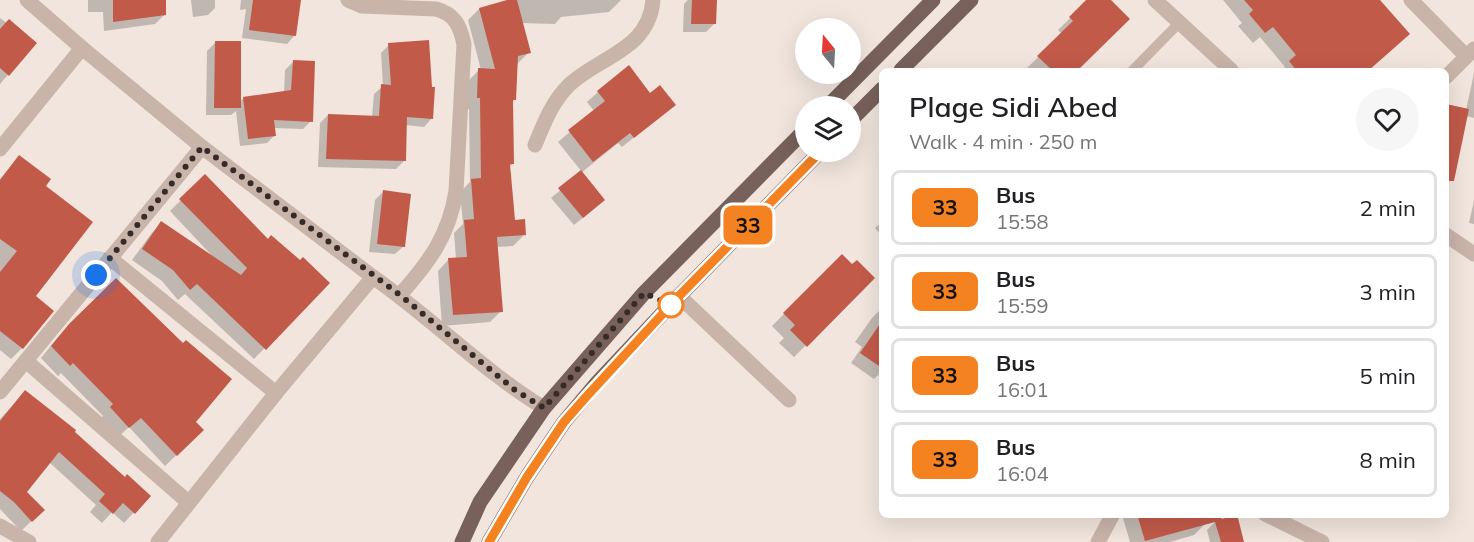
<!DOCTYPE html>
<html lang="en">
<head>
<meta charset="utf-8">
<style>
	body { margin:0; font-family:Mulish,sans-serif; background:#f6f6f6; color:#202124; height:100vh; display:flex; flex-direction:column; font-size:22px; white-space:nowrap }
	* { box-sizing:border-box; margin:0 }
	p { font-size:20px; color:#757577 }
	.icon { flex:none; width:33px; height:33px; fill:none; stroke:currentColor; stroke-width:2; stroke-linecap:round; stroke-linejoin:round }
	.map { position:relative; flex:1; overflow:hidden }
	.sheet { position:absolute; left:879px; top:68px; width:570px; height:450px; display:flex; flex-direction:column; background:#fff; border-radius:9px; box-shadow:0 6px 24px #0002 }
	.sheet>* { flex:none }
	.badge { padding:0 12px; border-radius:9px; font-size:21px; line-height:39px }
	.needle { width:39px; rotate:342deg }
	.buttons { position:absolute; left:795px; top:18px; display:grid; gap:12px }
	.buttons a { display:grid; place-items:center; width:66px; height:66px; border-radius:50%; background:#fff; box-shadow:0 6px 24px #0002; font-size:30px }
	.you { position:absolute; width:30px; height:30px; margin:-15px; border:4px solid #fff; border-radius:50%; background:#1a73e8; box-shadow:0 0 0 9px #1a73e833 }
	.map>.badge { position:absolute; translate:-50% -50%; box-shadow:0 0 0 3px #fff }
	.round { display:grid; place-items:center; flex:none; width:63px; height:63px; border-radius:32px; background:#f6f6f6 }
	.summary { display:flex; align-items:center; justify-content:space-between; height:102px; padding:0 30px }
	h1 { font-size:28px; font-weight:600; line-height:45px }
	ul { padding:0; list-style:none }
	li { display:flex; align-items:center; gap:18px; height:75px; margin:0 12px 9px; padding:0 18px; border:3px solid #e0e0e0; border-radius:9px }
	li div { flex:1 }
	li b { display:block; font-size:22px }
	li em { font-style:normal }
	li .badge { min-width:66px; font-weight:700; text-align:center }
	.map>svg:first-child { display:block }
	.shadow { fill:#0003 }
	.building { fill:#c25a4a }
	.lines { fill:none; stroke-linecap:round; stroke-linejoin:round }
	.service { stroke:#c9b4a9; stroke-width:10 }
	.minor { stroke:#c9b4a9; stroke-width:15 }
	.primary { stroke:#78615a; stroke-width:15 }
	.line-casing { stroke:#fff; stroke-width:14 }
	.line { stroke:#f58220; stroke-width:9 }
	.walk { stroke:#362b29; stroke-width:6; stroke-dasharray:0 10.8 }
	.stop-dot { fill:#fff; stroke:#f58220; stroke-width:3 }
</style>
</head>
<body>
<div class="map">
<svg width="1474" height="542" viewBox="0 0 1474 542">
	<rect width="100%" height="100%" fill="#f1e5dd"/>
	<g class="shadow">
		<polygon points="88,0 164,0 165,14 155,24 104,31 103,12 88,12"/>
		<polygon points="191,0 215,0 215,8 208,15 193,17"/>
		<polygon points="241,0 300,0 295,35 287,44 242,38 246,9 240,10"/>
		<polygon points="513,0 621,0 609,12 561,17 555,24 521,23 529,52 517,64 515,99 512,102 513,164 509,167 514,221 524,235 513,246 496,247 501,311 490,322 442,326 438,271 449,259 456,259 454,233 463,224 460,192 470,182 469,109 466,109 468,81 479,70 481,70 468,20 479,9"/>
		<polygon points="688,0 715,0 714,24 706,32 683,32 684,4"/>
		<polygon points="1089,0 1109,0 1128,19 1076,70 1028,70 1026,69 1062,34 1058,30"/>
		<polygon points="1223,0 1369,0 1396,46 1369,70 1281,70 1285,67 1260,37 1253,43 1238,26 1242,23"/>
		<polygon points="0,18 35,43 0,84"/>
		<polygon points="215,43 239,102 244,98 284,93 285,70 293,62 311,121 303,129 274,128 275,135 267,143 240,146 236,111 231,115 206,115 207,51"/>
		<polygon points="389,45 432,118 424,127 405,125 404,161 396,169 318,167 320,123 328,115 372,117 374,94 383,86 381,53"/>
		<polygon points="1474,73 1474,118 1466,116 1454,174 1446,182 1446,106 1466,110"/>
		<polygon points="598,92 650,95 674,105 622,147 618,143 581,173 595,208 574,225 551,198 582,172 558,142 594,111 587,102"/>
		<polygon points="19,157 44,186 34,296 22,348 11,359 0,350 0,179"/>
		<polygon points="205,176 268,241 328,283 254,359 185,294 178,300 162,281 132,260 151,234 161,223 215,259 170,211"/>
		<polygon points="383,192 404,246 395,254 369,252 375,200"/>
		<polygon points="1474,201 1474,224 1469,223"/>
		<polygon points="882,222 882,236 875,228"/>
		<polygon points="842,256 852,266 873,278 794,357 779,343 784,338 772,326"/>
		<polygon points="116,280 194,422 191,441 165,466 129,427 117,438 100,419 103,416 61,373 58,376 41,358 58,337"/>
		<polygon points="882,308 882,377 878,375 874,379 851,363 862,347 855,342 872,318"/>
		<polygon points="25,392 73,432 125,479 149,496 124,523 112,512 102,523 90,512 96,505 49,462 25,492 43,510 21,531 0,509 0,419"/>
		<polygon points="1127,514 1204,514 1206,523 1194,535 1170,542 1130,542 1123,518"/>
		<polygon points="1215,522 1243,542 1210,542 1207,530"/>
	</g>
	<g class="building">
		<polygon points="113,0 166,0 166,15 113,22"/>
		<polygon points="253,0 301,0 296,36 249,30"/>
		<polygon points="507,0 517,0 531,53 518,56 516,100 513,100 514,164 510,164 515,220 525,219 526,235 497,237 503,312 453,315 448,258 467,257 464,220 474,219 471,179 481,178 480,98 477,98 478,68 495,69 479,8"/>
		<polygon points="692,0 717,0 716,24 691,24"/>
		<polygon points="1086,0 1111,0 1130,19 1078,70 1052,70 1037,56 1073,21 1069,17"/>
		<polygon points="1244,0 1380,0 1410,34 1369,70 1296,70 1289,61 1296,55 1273,27 1265,33 1249,14 1253,10"/>
		<polygon points="9,19 37,43 9,76 0,68 0,29"/>
		<polygon points="429,40 432,87 435,87 433,119 407,117 406,161 326,159 328,114 379,116 381,84 391,85 388,43"/>
		<polygon points="215,41 241,41 241,108 214,108"/>
		<polygon points="293,60 315,61 313,122 274,120 276,136 248,139 243,97 291,90"/>
		<polygon points="629,65 650,93 660,85 676,105 634,138 630,133 593,162 568,130 605,101 597,91"/>
		<polygon points="1446,104 1469,109 1454,181 1446,181"/>
		<polygon points="19,155 51,179 46,186 93,222 36,296 54,311 23,349 0,331 0,272 17,251 0,239 0,180"/>
		<polygon points="581,170 605,200 583,218 558,188"/>
		<polygon points="205,174 268,239 271,235 300,260 303,257 330,283 266,350 197,284 190,290 173,270 142,249 161,221 241,275 247,268 179,199"/>
		<polygon points="383,190 411,194 405,247 377,244"/>
		<polygon points="842,254 852,264 857,260 875,278 807,347 790,330 795,325 783,313"/>
		<polygon points="116,278 183,343 186,340 232,379 196,422 204,430 177,456 141,418 129,428 110,407 113,404 73,363 70,366 51,346 69,324"/>
		<polygon points="882,321 882,368 860,353"/>
		<polygon points="25,390 76,430 75,432 125,477 127,474 151,496 135,514 123,503 113,514 99,501 105,494 59,452 27,492 45,510 32,522 14,502 0,491 0,421"/>
		<polygon points="1137,514 1221,514 1222,519 1237,514 1244,542 1221,542 1215,522 1145,541"/>
	</g>
	<g class="lines">
		<polyline class="service" points="1133,70 1179,23"/>
		<g class="minor">
			<polyline points="27,0 82,48"/>
			<path d="M 348,0 L 362,6 L 436,9 C 455,14 460,26 464,44 L 456,191 C 449,236 429,262 400,295"/>
			<polyline points="1155,0 1231,70"/>
			<polyline points="1411,0 1466,56"/>
			<polyline points="1446,77 1474,49"/>
			<path d="M 535,145 C 544,123 552,102 569,85 C 600,56 649,50 653,0"/>
			<polyline points="0,149 82,48 202,147 373,277 276,393 158,542"/>
			<polyline points="1446,235 1474,254"/>
			<polyline points="110,258 276,393"/>
			<path d="M 373,277 C 432,318 483,371 544,408"/>
			<polyline points="679,296 789,400"/>
			<polyline points="26,361 188,502"/>
			<polyline points="0,392 202,147"/>
			<polyline points="1265,514 1322,542"/>
			<polyline points="0,526 29,542"/>
			<polyline points="1098,542 1113,514"/>
		</g>
		<g class="primary">
			<polyline points="901,70 971,0"/>
			<polyline points="828,106 933,0"/>
			<polyline points="850,121 882,89"/>
			<polyline points="462,542 480,502 544,408 644,293 806,129"/>
			<polyline points="489,542 527,477 564,422 596,384 679,296 820,152"/>
		</g>
	</g>
	<g class="lines">
		<defs>
			<polyline id="line" points="489,542 527,477 564,422 586,397 679,296 820,152"/>
		</defs>
		<use href="#line" class="line-casing"/>
		<use href="#line" class="line"/>
		<polyline class="walk" points="96,275 202,147 400,295 515,390 544,408 644,293 671,305"/>
	</g>
	<circle class="stop-dot" cx="671" cy="305" r="12"/>
</svg>
<div class="buttons">
<a><svg class="needle" viewBox="-14 -14 28 28"><path d="M0-13l5 13h-10z" fill="#e53935"/><path d="M0 13l5-13h-10z" fill="#757577"/></svg></a>
<a><svg class="icon" aria-label="layers" viewBox="0 0 24 24"><path d="M12 4l9 5-9 5-9-5zM3 14l9 5 9-5"/></svg></a>
</div>
<div class="you" style="left:96px;top:275px"></div>
<b class="badge" style="left:748px;top:225px;background:#f58220;color:#111">33</b>
<section class="sheet">
<div class="summary"><div><h1>Plage Sidi Abed</h1><p>Walk · 4 min · 250 m</p></div><a class="round"><svg class="icon" aria-label="heart" viewBox="0 0 24 24"><path d="M12 20l-8-8c-3-5 5-10 8-4 3-6 11-1 8 4z"/></svg></a></div>
<ul>
<li><span class="badge" style="background:#f58220;color:#111">33</span><div><b>Bus</b><p>15:58</p></div><em>2 min</em></li>
<li><span class="badge" style="background:#f58220;color:#111">33</span><div><b>Bus</b><p>15:59</p></div><em>3 min</em></li>
<li><span class="badge" style="background:#f58220;color:#111">33</span><div><b>Bus</b><p>16:01</p></div><em>5 min</em></li>
<li><span class="badge" style="background:#f58220;color:#111">33</span><div><b>Bus</b><p>16:04</p></div><em>8 min</em></li>
</ul>
</section>
</div>
</body>
</html>
